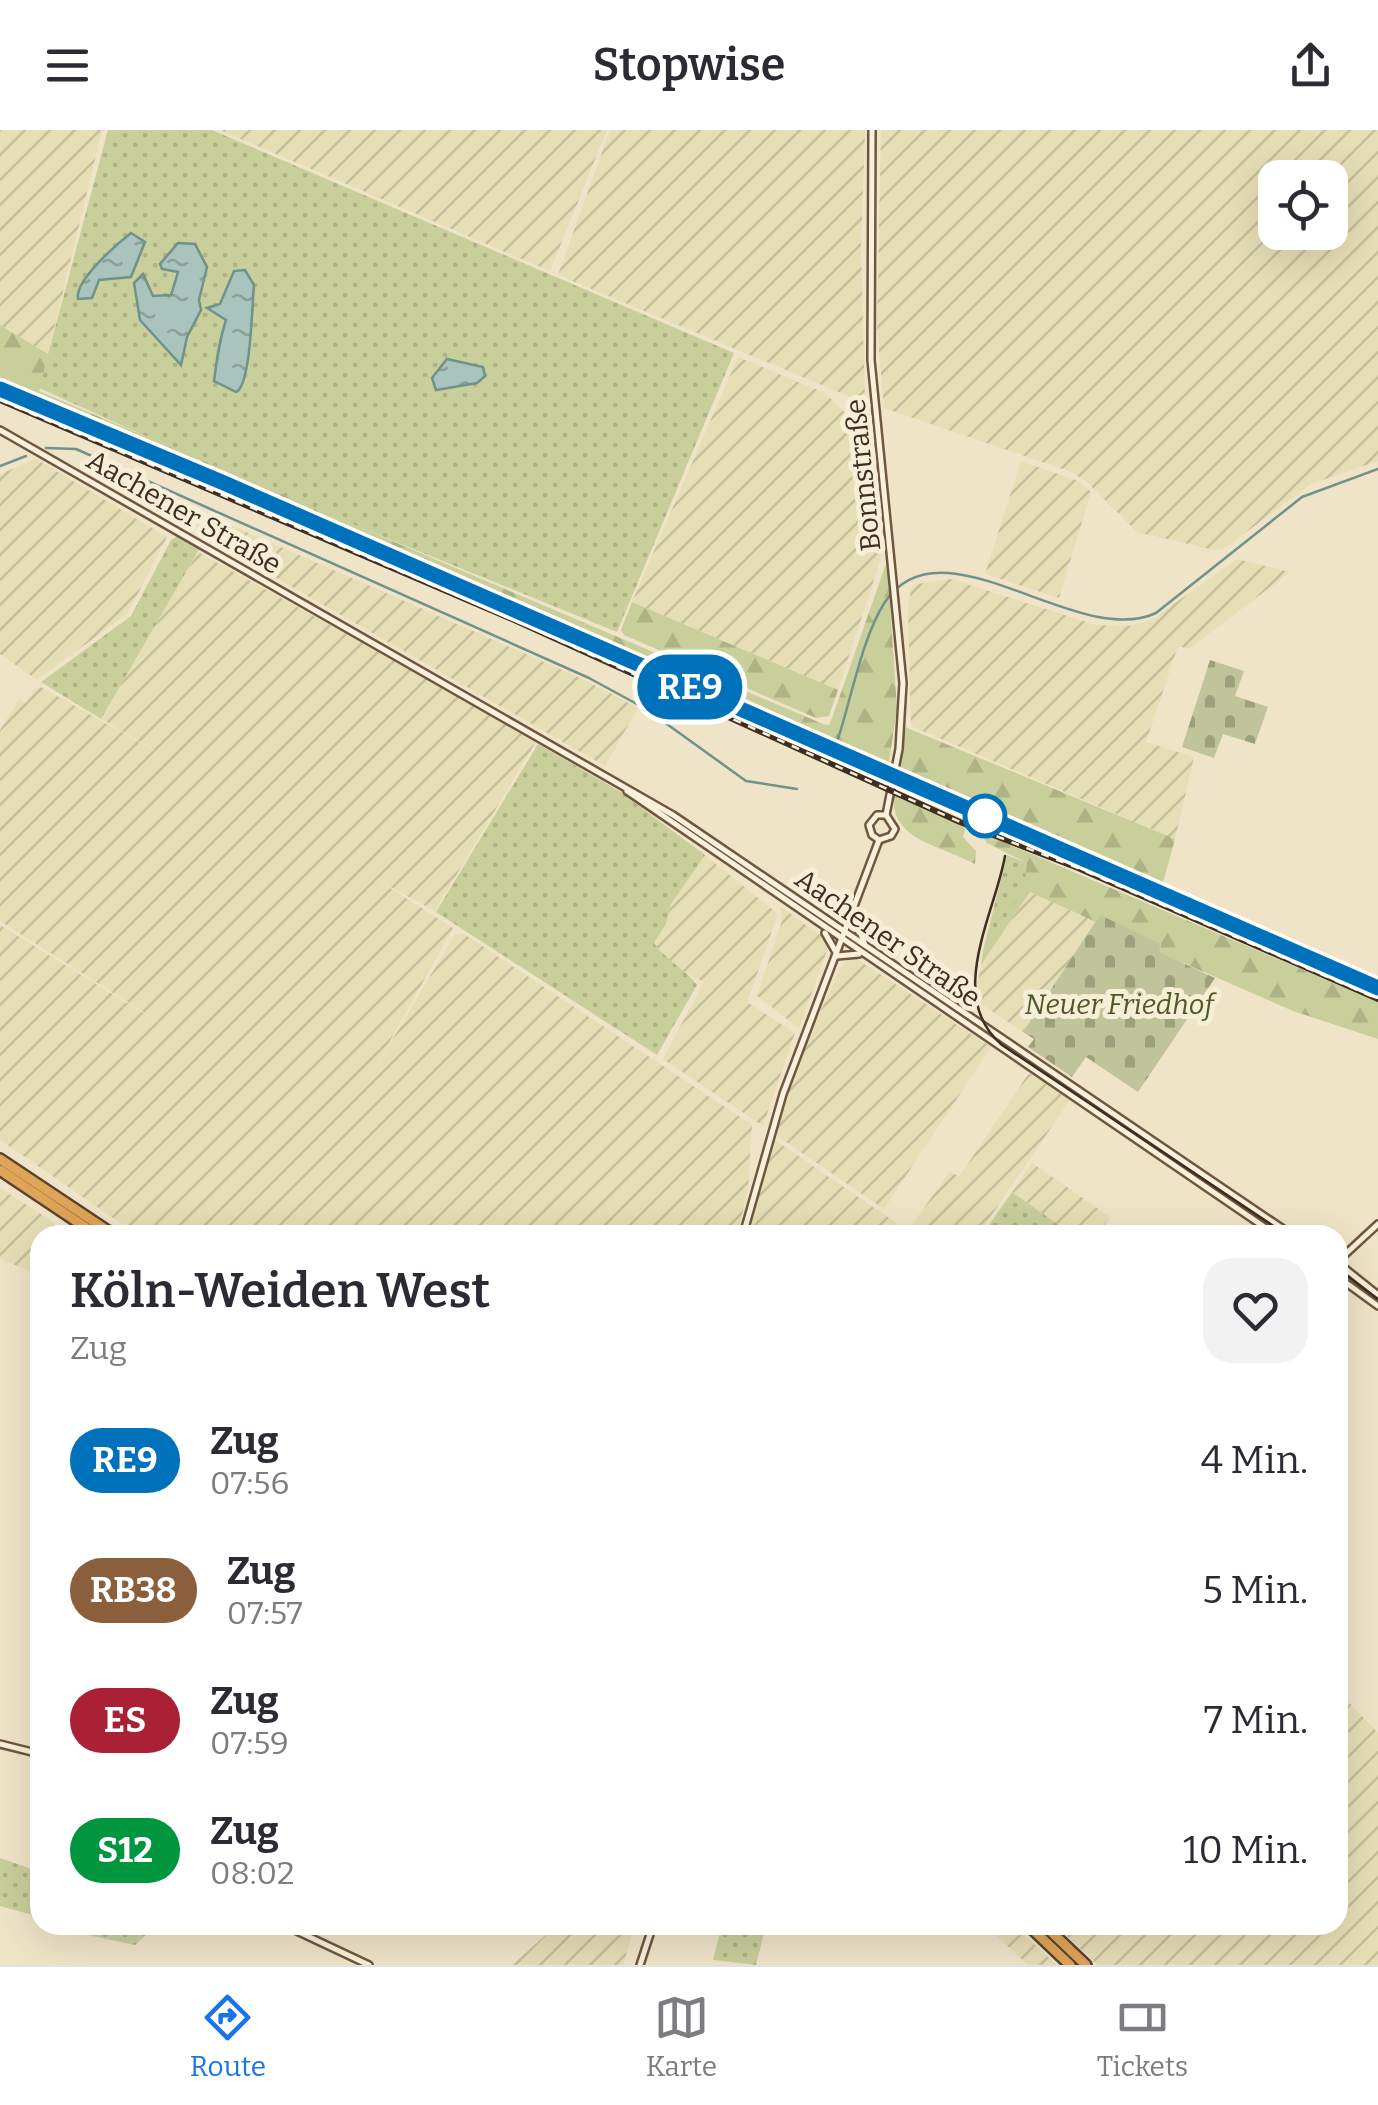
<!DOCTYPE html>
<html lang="de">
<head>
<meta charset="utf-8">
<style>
	body { margin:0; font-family:Bitter,serif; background:#f2f2f3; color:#2b2b33; height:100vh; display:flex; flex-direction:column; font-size:38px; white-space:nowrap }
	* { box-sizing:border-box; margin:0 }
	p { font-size:32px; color:#7c7c81 }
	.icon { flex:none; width:55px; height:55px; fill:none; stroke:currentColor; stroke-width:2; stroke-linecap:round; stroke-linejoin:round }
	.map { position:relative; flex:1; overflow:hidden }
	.panel { position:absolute; left:30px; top:1095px; width:1318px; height:710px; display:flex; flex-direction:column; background:#fff; border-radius:30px; box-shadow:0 10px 40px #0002 }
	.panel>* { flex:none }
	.badge { padding:0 20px; border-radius:32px; font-size:35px; line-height:65px }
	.buttons { position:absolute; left:1258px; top:30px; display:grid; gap:20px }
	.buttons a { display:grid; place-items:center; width:90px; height:90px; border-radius:20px; background:#fff; box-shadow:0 10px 40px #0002; font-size:50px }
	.map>.badge { position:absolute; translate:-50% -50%; box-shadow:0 0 0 5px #fff }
	.round { display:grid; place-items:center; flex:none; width:105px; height:105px; border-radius:30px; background:#f2f2f3 }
	.summary { display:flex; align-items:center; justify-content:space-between; height:170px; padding:0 40px }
	h1 { font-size:48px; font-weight:600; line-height:75px }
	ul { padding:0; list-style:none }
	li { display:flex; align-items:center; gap:30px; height:130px; padding:0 40px }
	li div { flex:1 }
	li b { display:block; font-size:38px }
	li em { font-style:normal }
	li .badge { min-width:110px; font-weight:700; text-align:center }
	header { display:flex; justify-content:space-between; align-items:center; height:130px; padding:0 40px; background:#fff; font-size:45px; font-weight:600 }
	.tab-bar { display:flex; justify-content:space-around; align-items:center; height:140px; border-top:2px solid #e1e1e2; background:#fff; font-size:28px; color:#7c7c81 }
	.tab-bar a { display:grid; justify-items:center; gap:5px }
	.tab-bar .on { color:#1a73e8 }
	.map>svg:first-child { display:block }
	.farmland { fill:url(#farmland-furrows); fill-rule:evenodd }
	.green { fill:url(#green-dots) }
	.forest { fill:url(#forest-firs) }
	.cemetery { fill:url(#cemetery-stones) }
	.water { fill:url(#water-ripples); stroke:#6f938a; stroke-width:2.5 }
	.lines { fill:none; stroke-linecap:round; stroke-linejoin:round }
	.stream { stroke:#6f938a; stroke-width:2.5 }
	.secondary-casing { stroke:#6f573f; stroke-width:10 }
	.highway-casing { stroke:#5b4430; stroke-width:14 }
	.secondary { stroke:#faf1dc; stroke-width:5 }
	.highway { stroke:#e0a458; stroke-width:9 }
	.tram { stroke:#3d2e20; stroke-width:2.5 }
	.rail-casing { stroke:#3d2e20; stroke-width:6 }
	.rail { stroke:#f7eed8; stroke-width:2.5; stroke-dasharray:8; stroke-linecap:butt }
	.line-casing { stroke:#fff; stroke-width:22 }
	.line { stroke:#0072bc; stroke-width:15 }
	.stop-dot { fill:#fff; stroke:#0072bc; stroke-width:5 }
	.labels { text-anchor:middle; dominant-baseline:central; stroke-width:10; stroke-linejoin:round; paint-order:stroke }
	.street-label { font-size:28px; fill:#3d2e20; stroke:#f7eed8 }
	.park-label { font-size:28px; font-style:italic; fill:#4d5a26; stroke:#f7eed8 }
</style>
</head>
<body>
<header><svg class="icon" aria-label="menu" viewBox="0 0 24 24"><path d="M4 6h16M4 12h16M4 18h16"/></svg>Stopwise<svg class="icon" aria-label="share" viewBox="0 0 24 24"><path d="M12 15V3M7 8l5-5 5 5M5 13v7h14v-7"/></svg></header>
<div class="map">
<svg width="1378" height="1835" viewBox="0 0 1378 1835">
	<defs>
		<pattern id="farmland-furrows" width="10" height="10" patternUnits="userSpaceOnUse" patternTransform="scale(2.5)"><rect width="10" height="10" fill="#e6deb5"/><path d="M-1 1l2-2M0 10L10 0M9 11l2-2" fill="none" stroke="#c6bf9b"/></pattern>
		<pattern id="green-dots" width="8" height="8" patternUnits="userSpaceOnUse" patternTransform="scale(2.5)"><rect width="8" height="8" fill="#c9cf9b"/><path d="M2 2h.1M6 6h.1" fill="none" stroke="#aeb285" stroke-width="1.8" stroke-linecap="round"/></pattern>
		<pattern id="forest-firs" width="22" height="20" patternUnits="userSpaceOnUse" patternTransform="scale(2.5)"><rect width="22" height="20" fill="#c9cf9b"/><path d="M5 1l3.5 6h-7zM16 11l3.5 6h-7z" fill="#aeb285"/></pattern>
		<pattern id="cemetery-stones" width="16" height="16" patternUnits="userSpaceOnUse" patternTransform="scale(2.5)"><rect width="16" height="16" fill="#bfc49a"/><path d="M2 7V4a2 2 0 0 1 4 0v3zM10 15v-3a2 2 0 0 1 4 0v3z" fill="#9ca07d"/></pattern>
		<pattern id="water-ripples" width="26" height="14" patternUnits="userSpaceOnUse" patternTransform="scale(2.5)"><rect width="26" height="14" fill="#a9c4bc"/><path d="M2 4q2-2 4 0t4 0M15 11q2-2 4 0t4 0" fill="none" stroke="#8ba098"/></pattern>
	</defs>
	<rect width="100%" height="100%" fill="#f0e4c8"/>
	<g class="farmland">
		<polygon points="0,0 102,0 48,224 0,196"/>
		<polygon points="220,0 607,0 550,141"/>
		<polygon points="610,0 865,0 861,117 865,273 558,145"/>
		<path d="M 881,0 L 1378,0 L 1378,331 L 1311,354 L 1225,418 L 1214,420 L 1137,402 L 1086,351 L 1069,341 L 884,278 L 877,197 ZM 1275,48 L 1330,48 L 1330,102 L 1275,102 Z"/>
		<polygon points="738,227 825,263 865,302 881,428 838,560 632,472"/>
		<polygon points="36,329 167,407 128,483 37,550 0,524 0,344"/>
		<polygon points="1021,331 1078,351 1091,362 1059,468 985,444"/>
		<polygon points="203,383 585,550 638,578 605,636 196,402"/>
		<polygon points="198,422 537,610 435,781 376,749 453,798 369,949 455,804 464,804 752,995 748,1060 737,1105 138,1105 0,1010 0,795 184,908 0,791 0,600 19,569 26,573 35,559 41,557 173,631 101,589"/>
		<polygon points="1237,429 1290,442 1189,519 1178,516 1146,612 1194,627 1175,709 911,596 908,479 911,458 917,454 951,449 1096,495 1128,496 1150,491"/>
		<polygon points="705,725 778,784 747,872 795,903 763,996 663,929 704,852 670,834 654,813 666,794 671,774"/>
		<polygon points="1030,762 1096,792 1023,902 980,873 978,852 981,835"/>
		<polygon points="780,776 823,807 828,818 799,898 757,866 782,791"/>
		<polygon points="857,829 991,917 884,1079 773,1003 792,943 841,837 848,830"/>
		<polygon points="1029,943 1070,970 978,1105 928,1105 912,1095 950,1041 959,1047"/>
		<polygon points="772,1008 914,1105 745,1105"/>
		<polygon points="1032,1033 1110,1087 1098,1105 1073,1105 1012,1062"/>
		<polygon points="0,1058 55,1093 51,1105 40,1105 36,1143 0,1129"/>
		<polygon points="1338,1561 1378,1603 1378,1835 1098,1835 1055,1795 1338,1795"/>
		<polygon points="557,1795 635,1795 623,1835 512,1835"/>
		<polygon points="985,1795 1013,1795 1057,1835 1028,1835"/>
	</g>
	<g class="green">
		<polygon points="108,0 212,0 734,223 617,502 227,343 39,258"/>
		<polygon points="178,406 200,418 101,589 41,552 131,486 171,410"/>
		<path d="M 538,614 L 619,661 L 705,725 L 671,774 L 666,794 L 654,813 C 667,831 684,838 697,855 L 657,925 L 436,782 Z"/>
		<polygon points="1007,725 1028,733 1025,759 983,821"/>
		<polygon points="1012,1062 1073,1105 982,1105"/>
		<polygon points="0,1728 40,1742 40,1787 0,1776"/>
		<polygon points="69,1795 156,1795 135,1815 73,1802"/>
		<polygon points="722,1795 766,1795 756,1835 713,1830"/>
	</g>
	<g class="forest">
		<polygon points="0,195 48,224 39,261 823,594 829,595 832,588 887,431 897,578 888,639 0,257"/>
		<polygon points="632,472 838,560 829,586 816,588 624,505 621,500"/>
		<polygon points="905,597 1175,709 1161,760 898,644"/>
		<path d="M 895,663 L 966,697 L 963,707 L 976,721 L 975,734 C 945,717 885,709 895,663 Z"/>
		<polygon points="980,702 1378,872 1378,909 1293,881 1158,822 1161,815 1100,786 1096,792 1030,762 981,835 983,821 1024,759 1027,733 987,713"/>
	</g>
	<g class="cemetery">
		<polygon points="1210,530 1244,541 1235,566 1268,577 1255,614 1223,604 1214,628 1182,617"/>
		<polygon points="1100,785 1161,814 1159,822 1215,848 1138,962 1086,927 1072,947 1028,917 1034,909 1023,902"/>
	</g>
	<g class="water">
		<path d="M 131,103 L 145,112 L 131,147 L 99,150 L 92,168 L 78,169 C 74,151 117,114 131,103 Z"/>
		<polygon points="178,113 195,114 207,137 199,170 201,180 187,207 181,235 140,190 134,153 143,144 153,166 171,165 178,142 162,139 160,134"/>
		<path d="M 245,140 L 254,155 C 252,174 251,256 236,262 L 214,251 C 217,229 219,211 226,190 L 207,178 L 220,174 L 234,141 Z"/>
		<polygon points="447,229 483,237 485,246 477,253 436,260 432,248"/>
	</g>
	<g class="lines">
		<g class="stream">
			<polyline points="46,318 76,319 589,548 646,579 746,651 797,659"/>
			<polyline points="0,336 26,326"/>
			<path d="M 838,609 C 851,569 863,505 885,472 C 942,386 1077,520 1156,483 L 1302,367 L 1378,339"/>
		</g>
		<defs>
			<g id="secondary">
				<polyline points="872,0 871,230 903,553 899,619 886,685"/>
				<polyline points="0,300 673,685 1292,1105"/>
				<polyline points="627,661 1276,1105"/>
				<polyline points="879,710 872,705 869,695 877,685 886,685"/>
				<polyline points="879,710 891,706 895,699 886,685"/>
				<polyline points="855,788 865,815"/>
				<polyline points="825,803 837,824"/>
				<polyline points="837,826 859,824"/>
				<polyline points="743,1105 783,964 879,710"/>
				<polyline points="1338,1131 1378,1094"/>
				<polyline points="1338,1133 1378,1165"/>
				<polyline points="1338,1147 1378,1176"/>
				<polyline points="0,1614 40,1624"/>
				<polyline points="284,1795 369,1835"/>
				<polyline points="640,1835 653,1795"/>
			</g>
			<g id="highway">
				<polyline points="0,1029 114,1105"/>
				<polyline points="0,1040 97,1105"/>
				<polyline points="1028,1795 1070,1835"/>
				<polyline points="1044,1795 1086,1835"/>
			</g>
		</defs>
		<use href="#secondary" class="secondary-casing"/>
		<use href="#highway" class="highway-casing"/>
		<use href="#secondary" class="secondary"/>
		<use href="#highway" class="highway"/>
		<g class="tram">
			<path d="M 1005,726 C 995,784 945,867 1002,915 L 1287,1105"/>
			<polyline points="1338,1139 1378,1169"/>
		</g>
		<defs>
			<g id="rail">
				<polyline points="0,270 512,489 960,692 1078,738 1378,869"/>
				<polyline points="936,664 1032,707"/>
			</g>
		</defs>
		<use href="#rail" class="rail-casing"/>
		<use href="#rail" class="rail"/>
	</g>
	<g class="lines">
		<defs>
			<polyline id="line" points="0,259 224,353 1378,858"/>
		</defs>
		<use href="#line" class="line-casing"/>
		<use href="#line" class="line"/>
	</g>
	<circle class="stop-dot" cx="985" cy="686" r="20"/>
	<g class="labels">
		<g class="street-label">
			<text transform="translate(863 345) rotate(-96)">Bonnstraße</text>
			<text transform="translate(184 382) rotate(30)">Aachener Straße</text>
			<text transform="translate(888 808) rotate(35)">Aachener Straße</text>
		</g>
		<g class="park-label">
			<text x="1119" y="874">Neuer Friedhof</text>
		</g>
	</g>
</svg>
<div class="buttons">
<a><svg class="icon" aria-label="locate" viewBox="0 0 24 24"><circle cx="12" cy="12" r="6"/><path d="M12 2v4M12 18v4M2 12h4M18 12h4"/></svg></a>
</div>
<b class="badge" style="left:690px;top:557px;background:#0072bc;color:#fff">RE9</b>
<section class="panel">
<div class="summary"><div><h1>Köln-Weiden West</h1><p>Zug</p></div><a class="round"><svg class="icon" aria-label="heart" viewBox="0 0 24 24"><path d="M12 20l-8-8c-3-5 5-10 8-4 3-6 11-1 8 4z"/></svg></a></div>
<ul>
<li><span class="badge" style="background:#0072bc;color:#fff">RE9</span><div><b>Zug</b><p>07:56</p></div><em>4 Min.</em></li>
<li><span class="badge" style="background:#8b5e3c;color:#fff">RB38</span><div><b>Zug</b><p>07:57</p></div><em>5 Min.</em></li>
<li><span class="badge" style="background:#aa2135;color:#fff">ES</span><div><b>Zug</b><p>07:59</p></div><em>7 Min.</em></li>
<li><span class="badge" style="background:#009640;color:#fff">S12</span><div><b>Zug</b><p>08:02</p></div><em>10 Min.</em></li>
</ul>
</section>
</div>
<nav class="tab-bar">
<a class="on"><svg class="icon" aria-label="directions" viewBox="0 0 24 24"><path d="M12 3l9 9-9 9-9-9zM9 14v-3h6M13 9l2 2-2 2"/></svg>Route</a>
<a><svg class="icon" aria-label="map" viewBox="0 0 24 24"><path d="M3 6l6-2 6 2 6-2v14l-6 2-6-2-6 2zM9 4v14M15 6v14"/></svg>Karte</a>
<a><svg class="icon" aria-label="tickets" viewBox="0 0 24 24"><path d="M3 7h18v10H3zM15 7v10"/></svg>Tickets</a>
</nav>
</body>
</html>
